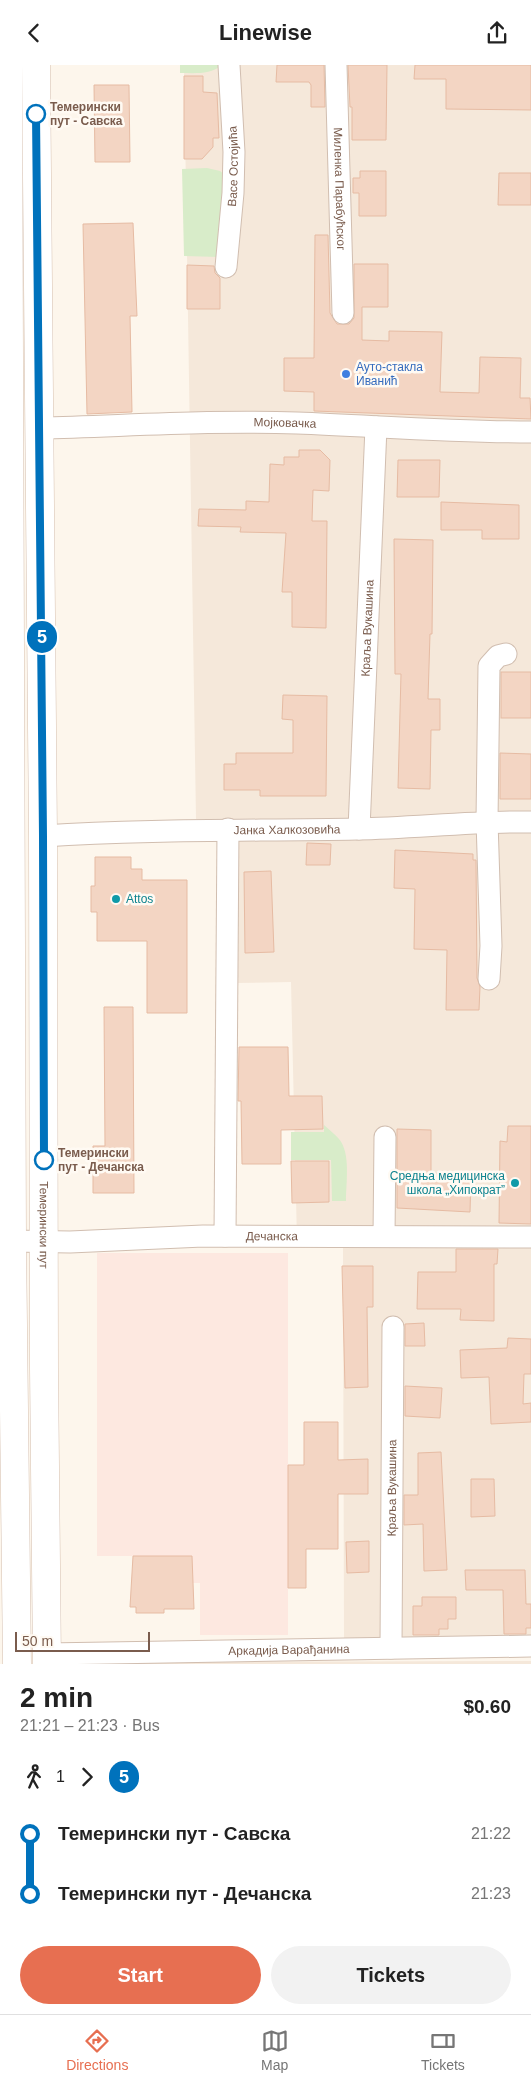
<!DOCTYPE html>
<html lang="en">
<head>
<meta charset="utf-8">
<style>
	body { margin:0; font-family:Helvetica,sans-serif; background:#f2f2f2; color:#222; height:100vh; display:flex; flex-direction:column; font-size:19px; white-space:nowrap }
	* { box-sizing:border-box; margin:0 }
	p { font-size:16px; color:#767676 }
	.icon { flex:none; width:28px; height:28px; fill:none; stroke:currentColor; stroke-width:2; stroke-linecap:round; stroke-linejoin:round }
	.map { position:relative; height:1599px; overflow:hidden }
	.details { display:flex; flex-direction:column; background:#fff; flex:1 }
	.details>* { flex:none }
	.badge { padding:0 10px; border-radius:16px; font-size:18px; line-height:32px }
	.scale { position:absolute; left:15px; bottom:12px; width:135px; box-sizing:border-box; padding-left:5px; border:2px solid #7a5c4d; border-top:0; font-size:14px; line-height:18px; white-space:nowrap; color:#7a5c4d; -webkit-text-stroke:4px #fffaf3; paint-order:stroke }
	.map>.badge { position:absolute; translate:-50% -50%; box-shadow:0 0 0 2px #fff }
	.legs { display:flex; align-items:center; gap:8px; height:55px; padding:0 20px; font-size:16px }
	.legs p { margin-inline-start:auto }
	.head { display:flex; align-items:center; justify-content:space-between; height:85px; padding:0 20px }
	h1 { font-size:28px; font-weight:800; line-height:38px }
	.cta { display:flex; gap:10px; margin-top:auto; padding:10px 20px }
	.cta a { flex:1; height:58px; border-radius:30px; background:#e76f51; color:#fff; font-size:20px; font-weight:800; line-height:58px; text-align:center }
	.cta a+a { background:#f2f2f2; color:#222 }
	ul { padding:0 20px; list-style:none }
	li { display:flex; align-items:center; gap:18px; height:60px; font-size:19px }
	li i { display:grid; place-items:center; width:8px; height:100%; margin:0 6px; background:currentColor }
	li i::after { content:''; width:12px; height:12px; margin:-6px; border:4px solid; border-radius:50%; background:#fff }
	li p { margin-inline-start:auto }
	li:first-child i { background:linear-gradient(#0000 50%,currentColor 0) }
	li:last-child i { background:linear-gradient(currentColor 50%,#0000 0) }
	header { display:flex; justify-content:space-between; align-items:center; height:65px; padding:0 20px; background:#fff; font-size:22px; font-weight:800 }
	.dock { display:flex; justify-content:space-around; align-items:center; height:70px; border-top:1px solid #e0e0e0; background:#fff; font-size:14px; color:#767676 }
	.dock a { display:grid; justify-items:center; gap:2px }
	.dock .on { color:#e76f51 }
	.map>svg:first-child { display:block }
	.residential { fill:#f5e8da }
	.commercial { fill:#fde8e0 }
	.green { fill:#d8ecc9 }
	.building { fill:#f3d5c3; stroke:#e6bba3 }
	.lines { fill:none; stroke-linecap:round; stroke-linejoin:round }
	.street-casing { stroke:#d1beb0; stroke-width:23 }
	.secondary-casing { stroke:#d6c0b0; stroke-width:29 }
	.street { stroke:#fff; stroke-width:21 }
	.secondary { stroke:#fff; stroke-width:28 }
	.line-1-casing { stroke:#fff; stroke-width:11 }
	.line-1 { stroke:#0072bc; stroke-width:8 }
	.stop-1-dot { fill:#fff; stroke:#0072bc; stroke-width:2.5 }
	.shop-dot { fill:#3f7fe0; stroke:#fffaf3; stroke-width:2 }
	.culture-dot { fill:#0f9aa8; stroke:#fffaf3; stroke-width:2 }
	.labels { text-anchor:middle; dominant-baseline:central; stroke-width:5; stroke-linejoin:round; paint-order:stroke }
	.stop-label { font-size:12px; font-weight:bold; fill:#7a5c4d; stroke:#fffaf3; text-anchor:start }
	.street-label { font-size:12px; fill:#7a5c4d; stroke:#fffaf3 }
	.shop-label { font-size:12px; fill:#366cbe; stroke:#fffaf3; text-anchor:start }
	.culture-label { font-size:12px; fill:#0d838f; stroke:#fffaf3; text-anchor:start }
</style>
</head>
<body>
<header><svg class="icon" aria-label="back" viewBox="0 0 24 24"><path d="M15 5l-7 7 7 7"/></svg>Linewise<svg class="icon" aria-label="share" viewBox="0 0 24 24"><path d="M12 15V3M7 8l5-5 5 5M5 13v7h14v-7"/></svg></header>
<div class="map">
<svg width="531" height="1599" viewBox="0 0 531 1599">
	<rect width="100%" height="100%" fill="#fdf6ec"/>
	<g class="residential">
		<polygon points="184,0 531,0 531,1574 344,1576 343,1180 297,1176 291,917 235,918 232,755 196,754"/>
		<polygon points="531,1596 531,1599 98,1599 98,1597"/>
	</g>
	<polygon class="commercial" points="97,1188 288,1188 288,1570 200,1570 200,1518 133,1518 133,1491 97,1491"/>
	<g class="green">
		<path d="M 180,0 L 222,0 C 210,10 195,8 180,8 Z"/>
		<polygon points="207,103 220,106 226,111 219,192 184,191 182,104"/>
		<path d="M 324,1060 C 329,1065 335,1069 339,1074 C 351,1088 346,1118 346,1136 L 332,1136 L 331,1095 L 291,1095 L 291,1067 L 324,1067 Z"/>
	</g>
	<g class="building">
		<polygon points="277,0 324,0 325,42 311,42 311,20 309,17 276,17"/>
		<polygon points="348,0 387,0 386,75 352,75 352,42 350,42"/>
		<polygon points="415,0 531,0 531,45 446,44 446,14 414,14"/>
		<polygon points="184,11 203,11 203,27 217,28 219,73 213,73 213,82 202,94 184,94"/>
		<polygon points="94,20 129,20 130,97 95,97"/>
		<polygon points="360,106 386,106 386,151 359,151 359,128 353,128 353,113 360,113"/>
		<polygon points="499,108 531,108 531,140 498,140"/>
		<polygon points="133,158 137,251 130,251 132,347 87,349 83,159"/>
		<polygon points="315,170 328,170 330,248 337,259 349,259 354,253 354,199 388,199 388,242 362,242 362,275 389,276 389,266 442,267 440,327 479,328 480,292 521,293 520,333 530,333 531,354 314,346 314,327 284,326 284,293 314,293"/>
		<polygon points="187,200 214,201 215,208 220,213 220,244 187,244"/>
		<polygon points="299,385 320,385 330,395 329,426 313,425 312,456 327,456 326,563 292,562 292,527 282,527 286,468 240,467 241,462 198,461 199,444 246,445 246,436 269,437 270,399 284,400 284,392 299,392"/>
		<polygon points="398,395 440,395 439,432 397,432"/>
		<polygon points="441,437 519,440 519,474 482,474 482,465 441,465"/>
		<polygon points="394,474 433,475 432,569 430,569 428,634 440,634 440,665 431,665 430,724 398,723 401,609 395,609"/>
		<rect x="501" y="607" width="30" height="46"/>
		<polygon points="283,630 327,631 326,731 260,731 260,725 224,725 224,699 236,699 236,688 293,688 293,655 282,654"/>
		<polygon points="500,688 531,689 531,734 500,734"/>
		<polygon points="307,778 331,779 330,800 306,800"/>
		<polygon points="395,785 473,789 473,795 476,795 477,913 480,922 479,945 446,945 447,885 414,884 415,824 394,823"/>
		<polygon points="95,792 131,792 131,804 142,804 142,815 187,815 187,948 147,948 147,876 97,876 97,847 91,847 91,821 95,821"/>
		<polygon points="271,806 274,887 245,888 244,807"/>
		<polygon points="104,942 133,942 134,1128 93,1128 93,1081 105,1081"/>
		<polygon points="239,982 288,982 289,1031 322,1031 323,1064 281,1065 281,1099 242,1099 241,1036 238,1036"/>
		<polygon points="508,1061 531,1061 531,1159 499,1158 500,1076 507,1077"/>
		<polygon points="397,1064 431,1065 431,1108 471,1109 470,1147 397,1143"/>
		<polygon points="291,1096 329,1096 329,1137 292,1138"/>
		<polygon points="456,1184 498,1184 497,1199 494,1199 494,1256 460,1255 461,1244 417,1244 418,1207 456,1207"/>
		<polygon points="342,1201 373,1201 373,1242 367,1242 368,1322 345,1323"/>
		<polygon points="424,1258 425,1281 405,1281 405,1259"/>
		<polygon points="508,1273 531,1274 531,1309 524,1309 523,1339 531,1338 531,1357 491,1359 489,1312 461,1313 460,1285 507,1283"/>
		<polygon points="405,1321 442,1323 440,1353 405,1351"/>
		<polygon points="304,1357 338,1357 338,1395 368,1394 368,1429 338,1429 338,1484 306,1484 306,1523 288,1523 288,1400 304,1400"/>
		<polygon points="441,1387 447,1505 424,1506 423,1459 404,1460 404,1430 418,1430 418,1388"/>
		<polygon points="471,1414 494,1414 495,1451 471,1452"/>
		<polygon points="369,1476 369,1507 347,1508 346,1477"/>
		<polygon points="133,1491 192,1491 194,1544 164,1544 164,1548 136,1548 136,1542 130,1542"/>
		<polygon points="465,1505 525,1505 526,1539 531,1539 531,1563 526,1563 526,1569 504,1569 503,1525 466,1525"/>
		<polygon points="422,1532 456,1532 456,1554 448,1554 448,1564 439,1564 439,1570 413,1570 413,1541 422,1541"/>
	</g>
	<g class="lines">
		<defs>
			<g id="street">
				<path id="s1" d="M 336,0 L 343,248"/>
				<path id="s2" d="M 226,202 L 233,128 L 234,87 L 229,0"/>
				<path id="s3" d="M 40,363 C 125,361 211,355 297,358 C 375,361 453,367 531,367"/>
				<path id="s4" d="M 359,764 L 376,362"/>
				<path id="s5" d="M 43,771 C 148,764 253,766 357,764 C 415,763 473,756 531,757"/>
				<polyline points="489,914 491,881 487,756 489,601 498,591 506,589"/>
				<polyline points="225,1171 228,764"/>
				<polyline points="384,1171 385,1072"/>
				<path id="s6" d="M 12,1176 L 70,1177 L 203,1171 L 531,1172"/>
				<path id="s7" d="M 391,1583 L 393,1262"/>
				<path id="s8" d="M 47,1589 L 531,1581"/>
			</g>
			<g id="secondary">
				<polyline points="8,0 12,1176 17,1599"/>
				<path id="s9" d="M 36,0 L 43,771 L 44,1303 L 47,1599"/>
			</g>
		</defs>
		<use href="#street" class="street-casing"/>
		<use href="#secondary" class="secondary-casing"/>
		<use href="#street" class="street"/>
		<use href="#secondary" class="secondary"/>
	</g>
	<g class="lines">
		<defs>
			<polyline id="line-1" points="36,49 43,771 44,1095"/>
		</defs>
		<use href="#line-1" class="line-1-casing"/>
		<use href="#line-1" class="line-1"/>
	</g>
	<g class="stop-1-dot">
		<circle cx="36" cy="49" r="9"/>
		<circle cx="44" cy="1095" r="9"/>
	</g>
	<circle class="shop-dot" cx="346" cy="309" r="5"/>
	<g class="culture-dot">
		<circle cx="116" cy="834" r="5"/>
		<circle cx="515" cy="1118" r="5"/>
	</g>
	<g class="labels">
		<g class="stop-label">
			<text x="50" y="42">Темерински<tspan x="50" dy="14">пут - Савска</tspan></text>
			<text x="58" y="1088">Темерински<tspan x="58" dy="14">пут - Дечанска</tspan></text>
		</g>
		<g class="street-label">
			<text stroke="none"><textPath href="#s2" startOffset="101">Васе Остојића</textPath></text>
			<text stroke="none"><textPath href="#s1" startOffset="124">Миленка Парабућског</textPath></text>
			<text stroke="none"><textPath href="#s3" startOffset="245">Мојковачка</textPath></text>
			<text stroke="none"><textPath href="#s4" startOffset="201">Краља Вукашина</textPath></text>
			<text stroke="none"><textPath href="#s5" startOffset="244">Јанка Халкозовића</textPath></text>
			<text stroke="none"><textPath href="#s9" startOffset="1160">Темерински пут</textPath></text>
			<text stroke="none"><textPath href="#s6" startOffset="260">Дечанска</textPath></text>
			<text stroke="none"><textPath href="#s7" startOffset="160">Краља Вукашина</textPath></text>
			<text stroke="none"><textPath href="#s8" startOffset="242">Аркадија Варађанина</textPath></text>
		</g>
		<g class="shop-label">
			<text x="356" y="302">Ауто-стакла<tspan x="356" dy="14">Иванић</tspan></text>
		</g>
		<g class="culture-label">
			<text x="126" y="834">Attos</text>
			<text x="505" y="1111" text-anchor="end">Средња медицинска<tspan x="505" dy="14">школа „Хипократ”</tspan></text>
		</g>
	</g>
</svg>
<div class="scale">50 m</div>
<b class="badge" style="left:42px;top:572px;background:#0072bc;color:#fff">5</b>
</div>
<section class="details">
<div class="head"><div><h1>2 min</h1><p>21:21 – 21:23 · Bus</p></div><b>$0.60</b></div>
<div class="legs"><svg class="icon" aria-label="walk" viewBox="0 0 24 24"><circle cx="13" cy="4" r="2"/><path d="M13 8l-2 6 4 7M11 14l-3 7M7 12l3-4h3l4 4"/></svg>1<svg class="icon" aria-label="forward" viewBox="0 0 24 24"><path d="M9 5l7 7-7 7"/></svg><b class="badge" style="background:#0072bc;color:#fff">5</b></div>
<ul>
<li><i style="color:#0072bc"></i><b>Темерински пут - Савска</b><p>21:22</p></li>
<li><i style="color:#0072bc"></i><b>Темерински пут - Дечанска</b><p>21:23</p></li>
</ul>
<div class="cta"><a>Start</a><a>Tickets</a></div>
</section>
<nav class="dock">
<a class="on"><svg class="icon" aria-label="directions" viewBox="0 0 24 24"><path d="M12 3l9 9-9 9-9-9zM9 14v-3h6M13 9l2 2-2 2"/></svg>Directions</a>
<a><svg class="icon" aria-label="map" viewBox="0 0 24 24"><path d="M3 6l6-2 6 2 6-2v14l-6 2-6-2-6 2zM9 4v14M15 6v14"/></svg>Map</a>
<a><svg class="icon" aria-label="tickets" viewBox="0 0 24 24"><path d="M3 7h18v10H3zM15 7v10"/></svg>Tickets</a>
</nav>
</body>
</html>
